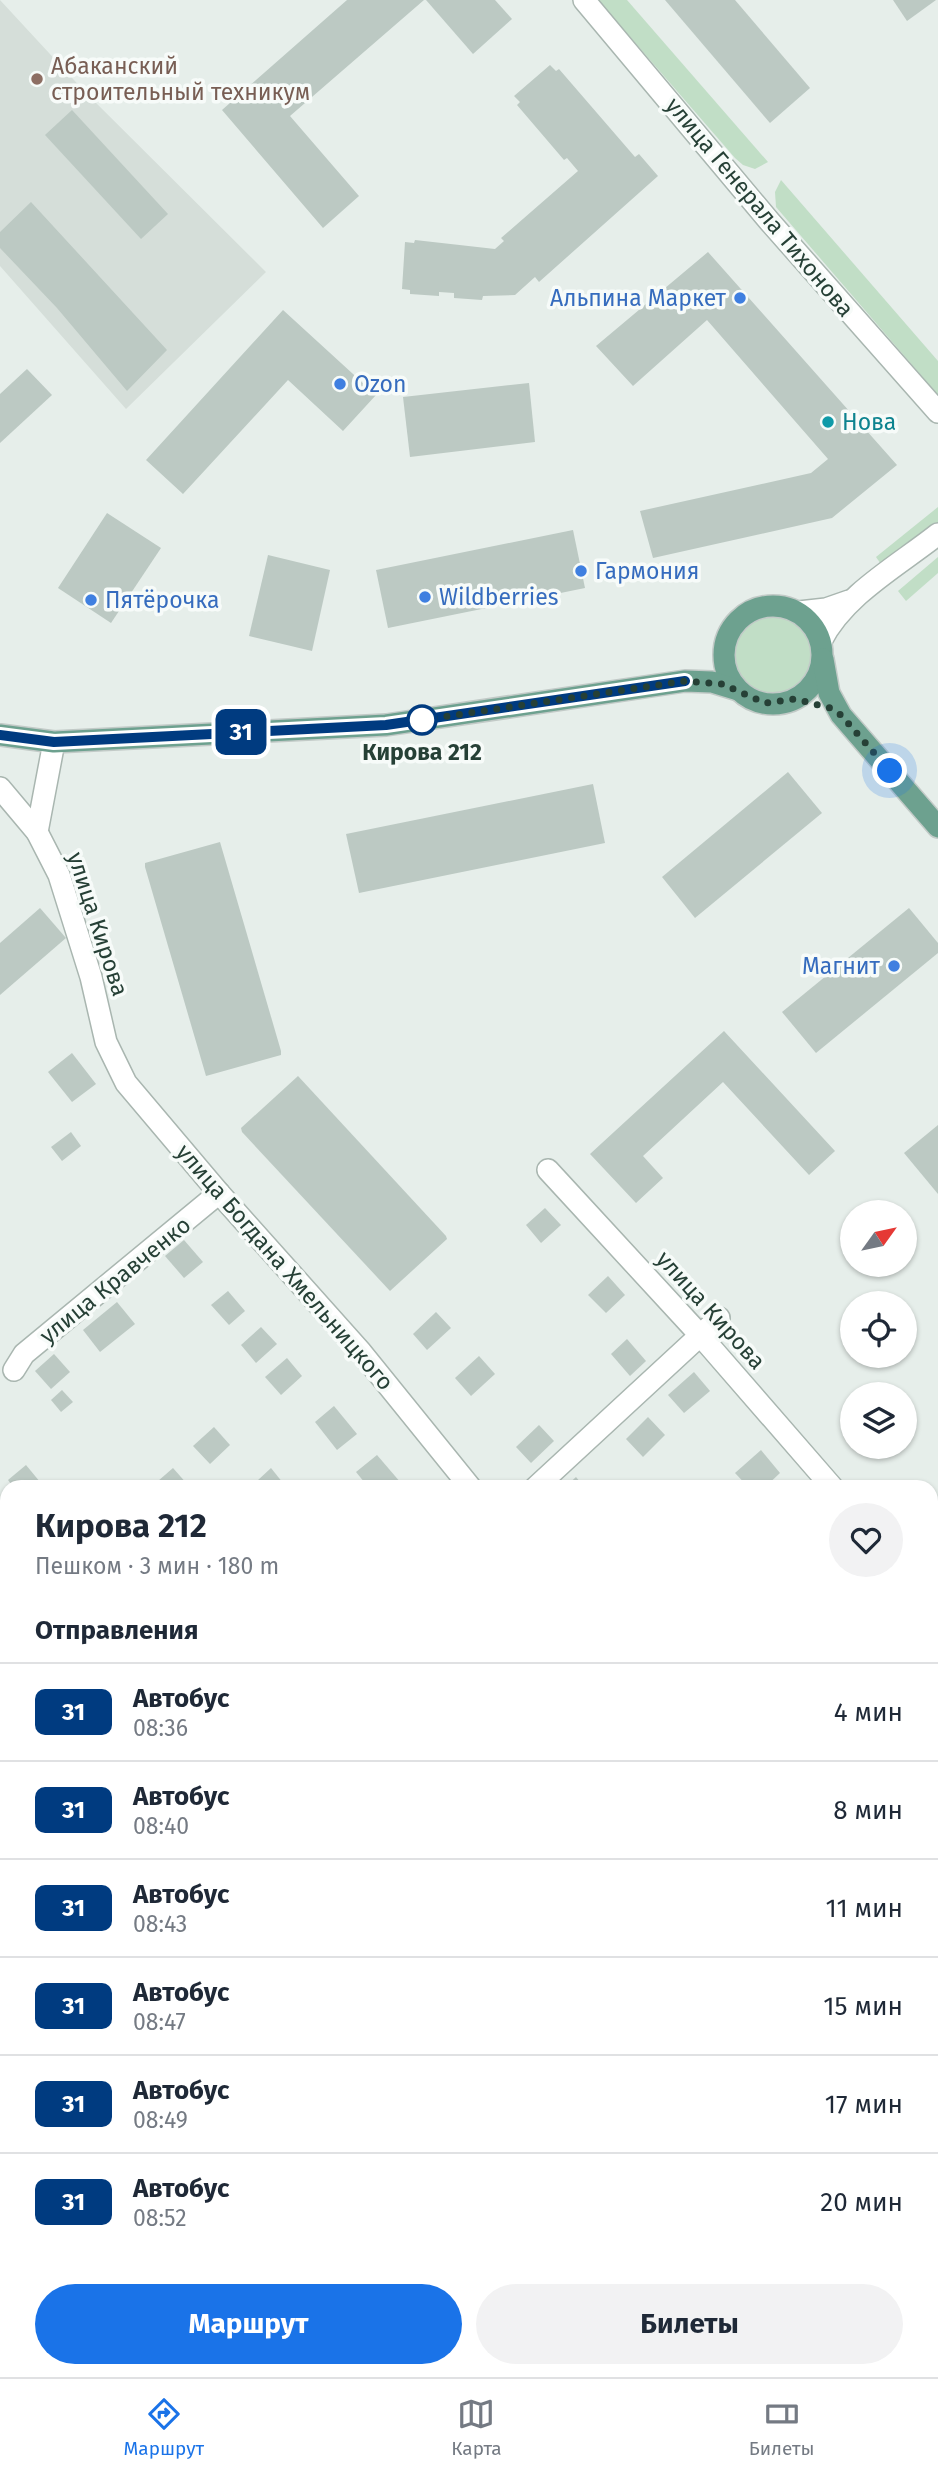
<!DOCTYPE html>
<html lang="ru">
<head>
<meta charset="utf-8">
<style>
	body { margin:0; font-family:"Fira Sans",sans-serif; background:#f2f2f3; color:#1f2937; height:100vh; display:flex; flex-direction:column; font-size:26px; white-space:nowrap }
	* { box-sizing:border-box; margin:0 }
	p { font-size:23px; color:#747a83 }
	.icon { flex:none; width:38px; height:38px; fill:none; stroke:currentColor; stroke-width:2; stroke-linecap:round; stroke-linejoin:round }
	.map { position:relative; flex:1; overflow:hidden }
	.side { position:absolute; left:0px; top:1480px; width:938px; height:898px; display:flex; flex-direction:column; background:#fff; border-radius:21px 21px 0 0; box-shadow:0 2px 5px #0004 }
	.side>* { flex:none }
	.badge { padding:0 14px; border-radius:10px; font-size:24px; line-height:46px }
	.needle { width:46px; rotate:57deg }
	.fabs { position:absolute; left:840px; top:1200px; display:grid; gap:14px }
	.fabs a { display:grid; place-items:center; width:77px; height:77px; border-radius:50%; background:#fff; box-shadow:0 2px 5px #0004; font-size:35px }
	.you { position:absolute; width:35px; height:35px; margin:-18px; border:5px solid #fff; border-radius:50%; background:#1a73e8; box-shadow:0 0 0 10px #1a73e833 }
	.map>.badge { position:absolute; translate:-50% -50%; box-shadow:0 0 0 4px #fff }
	h2 { padding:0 35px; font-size:26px; line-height:63px }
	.round { display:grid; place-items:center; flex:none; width:74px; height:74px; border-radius:37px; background:#f2f2f3 }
	.head { display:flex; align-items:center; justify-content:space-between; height:119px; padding:0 35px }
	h1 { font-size:33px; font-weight:700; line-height:52px }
	.cta { display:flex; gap:14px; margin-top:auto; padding:14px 35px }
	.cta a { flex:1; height:80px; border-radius:42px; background:#1a73e8; color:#fff; font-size:28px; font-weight:700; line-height:80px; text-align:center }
	.cta a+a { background:#f2f2f3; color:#1f2937 }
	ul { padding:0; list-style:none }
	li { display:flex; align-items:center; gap:21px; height:98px; padding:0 35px; border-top:2px solid #e0e1e3 }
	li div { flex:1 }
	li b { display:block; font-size:26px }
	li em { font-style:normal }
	li .badge { min-width:77px; font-weight:700; text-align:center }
	.dock { display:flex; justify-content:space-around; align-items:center; height:98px; border-top:2px solid #e0e1e3; background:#fff; font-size:19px; color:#747a83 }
	.dock a { display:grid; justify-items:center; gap:4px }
	.dock .current { color:#1a73e8 }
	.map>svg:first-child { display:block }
	.built { fill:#d5ded9 }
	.green { fill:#c1dec6 }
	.building { fill:#bcc9c3 }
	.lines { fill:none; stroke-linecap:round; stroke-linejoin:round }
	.minor-casing { stroke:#a9b6b0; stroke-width:24 }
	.primary-casing { stroke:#c2cac7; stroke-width:24 }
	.minor { stroke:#fff; stroke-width:21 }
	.primary { stroke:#6da18f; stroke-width:21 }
	.line-casing { stroke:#fff; stroke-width:16 }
	.line { stroke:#003b80; stroke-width:10 }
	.walk { stroke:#264036; stroke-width:7; stroke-dasharray:0 12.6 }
	.education-dot { fill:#8d6e63; stroke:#f7fbf9; stroke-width:2.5 }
	.shop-dot { fill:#3f7fe0; stroke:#f7fbf9; stroke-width:2.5 }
	.culture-dot { fill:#0f9aa8; stroke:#f7fbf9; stroke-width:2.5 }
	.stop-dot { fill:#fff; stroke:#003b80; stroke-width:3.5 }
	.labels { text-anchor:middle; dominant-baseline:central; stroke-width:7; stroke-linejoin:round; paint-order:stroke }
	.education-label { font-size:23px; fill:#785e54; stroke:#f7fbf9; text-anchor:start }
	.street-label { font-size:23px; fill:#264036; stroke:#f7fbf9 }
	.shop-label { font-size:23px; fill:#366cbe; stroke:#f7fbf9; text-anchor:start }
	.culture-label { font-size:23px; fill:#0d838f; stroke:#f7fbf9; text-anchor:start }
	.stop-label { font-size:23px; font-weight:bold; fill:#264036; stroke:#f7fbf9 }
</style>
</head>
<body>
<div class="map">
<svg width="938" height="2377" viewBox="0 0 938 2377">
	<rect width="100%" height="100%" fill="#e6eeea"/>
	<polygon class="built" points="0,0 86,93 266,272 126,409 0,266"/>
	<g class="green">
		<polygon points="598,0 627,0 768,162 755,169 743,165 735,158"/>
		<polygon points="781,180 938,361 938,395 776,207 775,192"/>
		<polygon points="938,507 938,522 883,567 876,557"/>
		<polygon points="938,557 938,573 906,601 898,591"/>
		<circle cx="772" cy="654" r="42"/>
	</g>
	<g class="building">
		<polygon points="347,0 424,0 290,116 359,196 323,228 222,110"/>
		<polygon points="426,0 495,0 512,19 473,54"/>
		<polygon points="665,0 735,0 810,88 770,123"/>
		<polygon points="893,0 936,0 907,21"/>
		<polygon points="550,65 556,71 559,69 635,157 639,154 658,176 539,282 535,277 515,295 483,296 482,300 454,298 454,293 439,292 439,296 410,294 410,290 402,289 405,242 414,243 415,240 495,249 504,241 501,238 578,171 567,158 564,160 517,105 520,102 514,96"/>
		<polygon points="72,110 168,214 141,239 45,135"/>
		<polygon points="31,202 167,350 127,391 57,308 0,248 0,232"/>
		<polygon points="708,252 897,465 832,518 653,558 640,511 811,473 828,459 707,320 633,386 596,346"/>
		<polygon points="283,310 376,395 343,431 288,380 183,494 146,460"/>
		<polygon points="27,369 52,395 0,443 0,394"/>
		<polygon points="529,383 535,442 410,457 403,397"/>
		<polygon points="107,513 161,548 111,623 58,588"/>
		<polygon points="573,530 585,588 388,628 376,570"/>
		<polygon points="268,555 330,570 312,651 249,636"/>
		<polygon points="788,772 822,813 695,918 662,877"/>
		<polygon points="593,784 605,843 359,893 346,834"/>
		<polygon points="220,842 281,1051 281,1055 206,1076 145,867 145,863"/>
		<polygon points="40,908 66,938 0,995 0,943"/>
		<polygon points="909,908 938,943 938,953 816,1053 782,1012"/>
		<polygon points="724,1031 835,1151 809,1175 723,1082 643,1156 663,1178 636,1203 590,1154"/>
		<polygon points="72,1053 96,1084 72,1102 48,1072"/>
		<polygon points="298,1076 446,1236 447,1239 390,1291 242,1132 241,1128"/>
		<polygon points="938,1125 938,1194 904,1153"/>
		<polygon points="71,1132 81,1146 62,1161 51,1147"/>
		<polygon points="545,1208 561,1225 541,1243 526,1225"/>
		<polygon points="184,1240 203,1262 184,1278 165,1256"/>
		<polygon points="608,1276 625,1295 606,1313 588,1295"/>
		<polygon points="228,1291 245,1311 229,1325 211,1305"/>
		<polygon points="117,1302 135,1324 100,1352 83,1330"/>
		<polygon points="436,1312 451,1328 427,1350 413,1334"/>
		<polygon points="261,1327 277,1344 256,1363 241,1345"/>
		<polygon points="627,1339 646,1361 630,1376 611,1354"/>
		<polygon points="54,1354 70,1372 51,1389 35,1371"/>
		<polygon points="479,1356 495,1374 471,1396 455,1378"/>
		<polygon points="287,1358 302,1376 281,1395 265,1377"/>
		<polygon points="694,1372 710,1391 684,1413 668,1395"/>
		<polygon points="62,1390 73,1402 61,1412 51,1400"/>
		<polygon points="334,1406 357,1434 337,1450 315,1422"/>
		<polygon points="648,1417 665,1435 643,1457 626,1439"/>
		<polygon points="539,1425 554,1441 531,1463 516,1447"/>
		<polygon points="214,1427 230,1445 210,1464 193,1446"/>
		<polygon points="761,1450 780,1473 764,1488 749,1488 735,1473"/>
		<polygon points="377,1455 401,1483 396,1488 369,1488 356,1472"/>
		<polygon points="26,1465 45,1488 14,1488 8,1480"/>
		<polygon points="173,1468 188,1485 186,1488 150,1488"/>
		<polygon points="271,1468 287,1488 262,1488 257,1481"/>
		<polygon points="576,1477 585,1488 564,1488"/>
		<polygon points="938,1662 938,1687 931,1680 931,1668"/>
		<polygon points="931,2069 938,2078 936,2111 931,2105"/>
		<polygon points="931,2317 938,2325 938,2336 931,2343"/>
		<polygon points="138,2371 184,2371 189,2377 139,2377 141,2375"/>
	</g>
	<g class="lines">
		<defs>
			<g id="minor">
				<polyline points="584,0 770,222 938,412"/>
				<polyline points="799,612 826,609 849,601"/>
				<path d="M 821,641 C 844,595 899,565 938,534"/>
				<polyline points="0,788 37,832 59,875 91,977 106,1042 126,1083 219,1193 361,1352 471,1488"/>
				<polyline points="37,832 54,742"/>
				<polyline points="548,1170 700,1335 833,1488"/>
				<polyline points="14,1370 24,1354 219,1193"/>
				<polyline points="535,1488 719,1318"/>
				<polyline points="931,1523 938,1516"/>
				<polyline points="0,1555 7,1563"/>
				<polyline points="931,1600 938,1608"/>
				<polyline points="931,1896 938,1890"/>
				<polyline points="931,1986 938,1993"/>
				<polyline points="0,1993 7,1987"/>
				<polyline points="0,2205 7,2214"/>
				<polyline points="211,2371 216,2377"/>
				<polyline points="762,2371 768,2377"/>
				<polyline points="42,2377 48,2371"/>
			</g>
			<g id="primary">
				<circle cx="773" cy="655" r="49"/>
				<polyline points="823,659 829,693 841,715 938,827"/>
				<polyline points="0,735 54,742 386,725 685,681 712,682 738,690"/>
			</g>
		</defs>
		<use href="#minor" class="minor-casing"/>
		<use href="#primary" class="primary-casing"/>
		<use href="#minor" class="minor"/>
		<use href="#primary" class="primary"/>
	</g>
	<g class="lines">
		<defs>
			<polyline id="line" points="0,735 54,742 386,725 685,681"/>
		</defs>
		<use href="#line" class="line-casing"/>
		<use href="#line" class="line"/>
		<polyline class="walk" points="422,720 685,681 722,684 765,703 795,699 830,708 841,715 890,771"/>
	</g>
	<circle class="education-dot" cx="37" cy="79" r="7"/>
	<g class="shop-dot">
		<circle cx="740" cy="298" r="7"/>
		<circle cx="340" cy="384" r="7"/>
		<circle cx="581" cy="571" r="7"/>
		<circle cx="425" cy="597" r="7"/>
		<circle cx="91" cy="600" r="7"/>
		<circle cx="894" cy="966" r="7"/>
	</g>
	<circle class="culture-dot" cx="828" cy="422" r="7"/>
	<circle class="stop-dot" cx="422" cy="720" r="14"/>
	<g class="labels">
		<g class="education-label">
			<text x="51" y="66">Абаканский<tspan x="51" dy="26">строительный техникум</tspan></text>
		</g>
		<g class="street-label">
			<text transform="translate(760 207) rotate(50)">улица Генерала Тихонова</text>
			<text transform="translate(98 924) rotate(72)">улица Кирова</text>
			<text transform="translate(285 1267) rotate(49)">улица Богдана Хмельницкого</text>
			<text transform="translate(115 1280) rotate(-39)">улица Кравченко</text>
			<text transform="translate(711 1310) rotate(48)">улица Кирова</text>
		</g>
		<g class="shop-label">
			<text x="726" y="298" text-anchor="end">Альпина Маркет</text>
			<text x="354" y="384">Ozon</text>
			<text x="595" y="571">Гармония</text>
			<text x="439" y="597">Wildberries</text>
			<text x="105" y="600">Пятёрочка</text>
			<text x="880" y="966" text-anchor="end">Магнит</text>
		</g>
		<g class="culture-label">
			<text x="842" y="422">Нова</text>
		</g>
		<g class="stop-label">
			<text x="422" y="752">Кирова 212</text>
		</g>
	</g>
</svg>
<div class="fabs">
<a><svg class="needle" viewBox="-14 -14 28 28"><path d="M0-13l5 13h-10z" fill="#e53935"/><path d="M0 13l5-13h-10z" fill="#747a83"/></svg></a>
<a><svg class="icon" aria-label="locate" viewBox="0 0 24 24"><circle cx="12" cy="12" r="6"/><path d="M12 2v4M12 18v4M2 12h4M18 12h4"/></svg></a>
<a><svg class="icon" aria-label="layers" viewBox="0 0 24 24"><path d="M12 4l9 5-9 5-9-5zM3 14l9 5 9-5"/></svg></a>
</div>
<div class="you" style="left:890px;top:771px"></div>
<b class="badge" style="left:241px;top:732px;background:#003b80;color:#fff">31</b>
<section class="side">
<div class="head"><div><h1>Кирова 212</h1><p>Пешком · 3 мин · 180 m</p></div><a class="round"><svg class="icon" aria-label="heart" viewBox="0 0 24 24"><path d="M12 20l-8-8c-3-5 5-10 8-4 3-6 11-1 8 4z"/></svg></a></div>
<h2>Отправления</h2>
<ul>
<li><span class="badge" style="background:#003b80;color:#fff">31</span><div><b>Автобус</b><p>08:36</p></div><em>4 мин</em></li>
<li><span class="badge" style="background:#003b80;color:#fff">31</span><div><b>Автобус</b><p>08:40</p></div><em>8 мин</em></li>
<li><span class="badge" style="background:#003b80;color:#fff">31</span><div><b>Автобус</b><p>08:43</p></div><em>11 мин</em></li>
<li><span class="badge" style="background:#003b80;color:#fff">31</span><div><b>Автобус</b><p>08:47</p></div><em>15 мин</em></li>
<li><span class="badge" style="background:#003b80;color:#fff">31</span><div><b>Автобус</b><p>08:49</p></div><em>17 мин</em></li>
<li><span class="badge" style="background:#003b80;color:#fff">31</span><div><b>Автобус</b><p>08:52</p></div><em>20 мин</em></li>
</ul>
<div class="cta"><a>Маршрут</a><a>Билеты</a></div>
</section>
</div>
<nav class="dock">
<a class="current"><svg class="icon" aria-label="directions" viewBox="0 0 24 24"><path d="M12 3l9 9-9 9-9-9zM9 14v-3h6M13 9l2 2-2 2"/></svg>Маршрут</a>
<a><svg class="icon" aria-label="map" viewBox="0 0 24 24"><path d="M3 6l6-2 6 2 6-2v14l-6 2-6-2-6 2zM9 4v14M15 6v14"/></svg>Карта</a>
<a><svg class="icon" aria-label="tickets" viewBox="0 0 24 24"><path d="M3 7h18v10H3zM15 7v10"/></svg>Билеты</a>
</nav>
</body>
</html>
